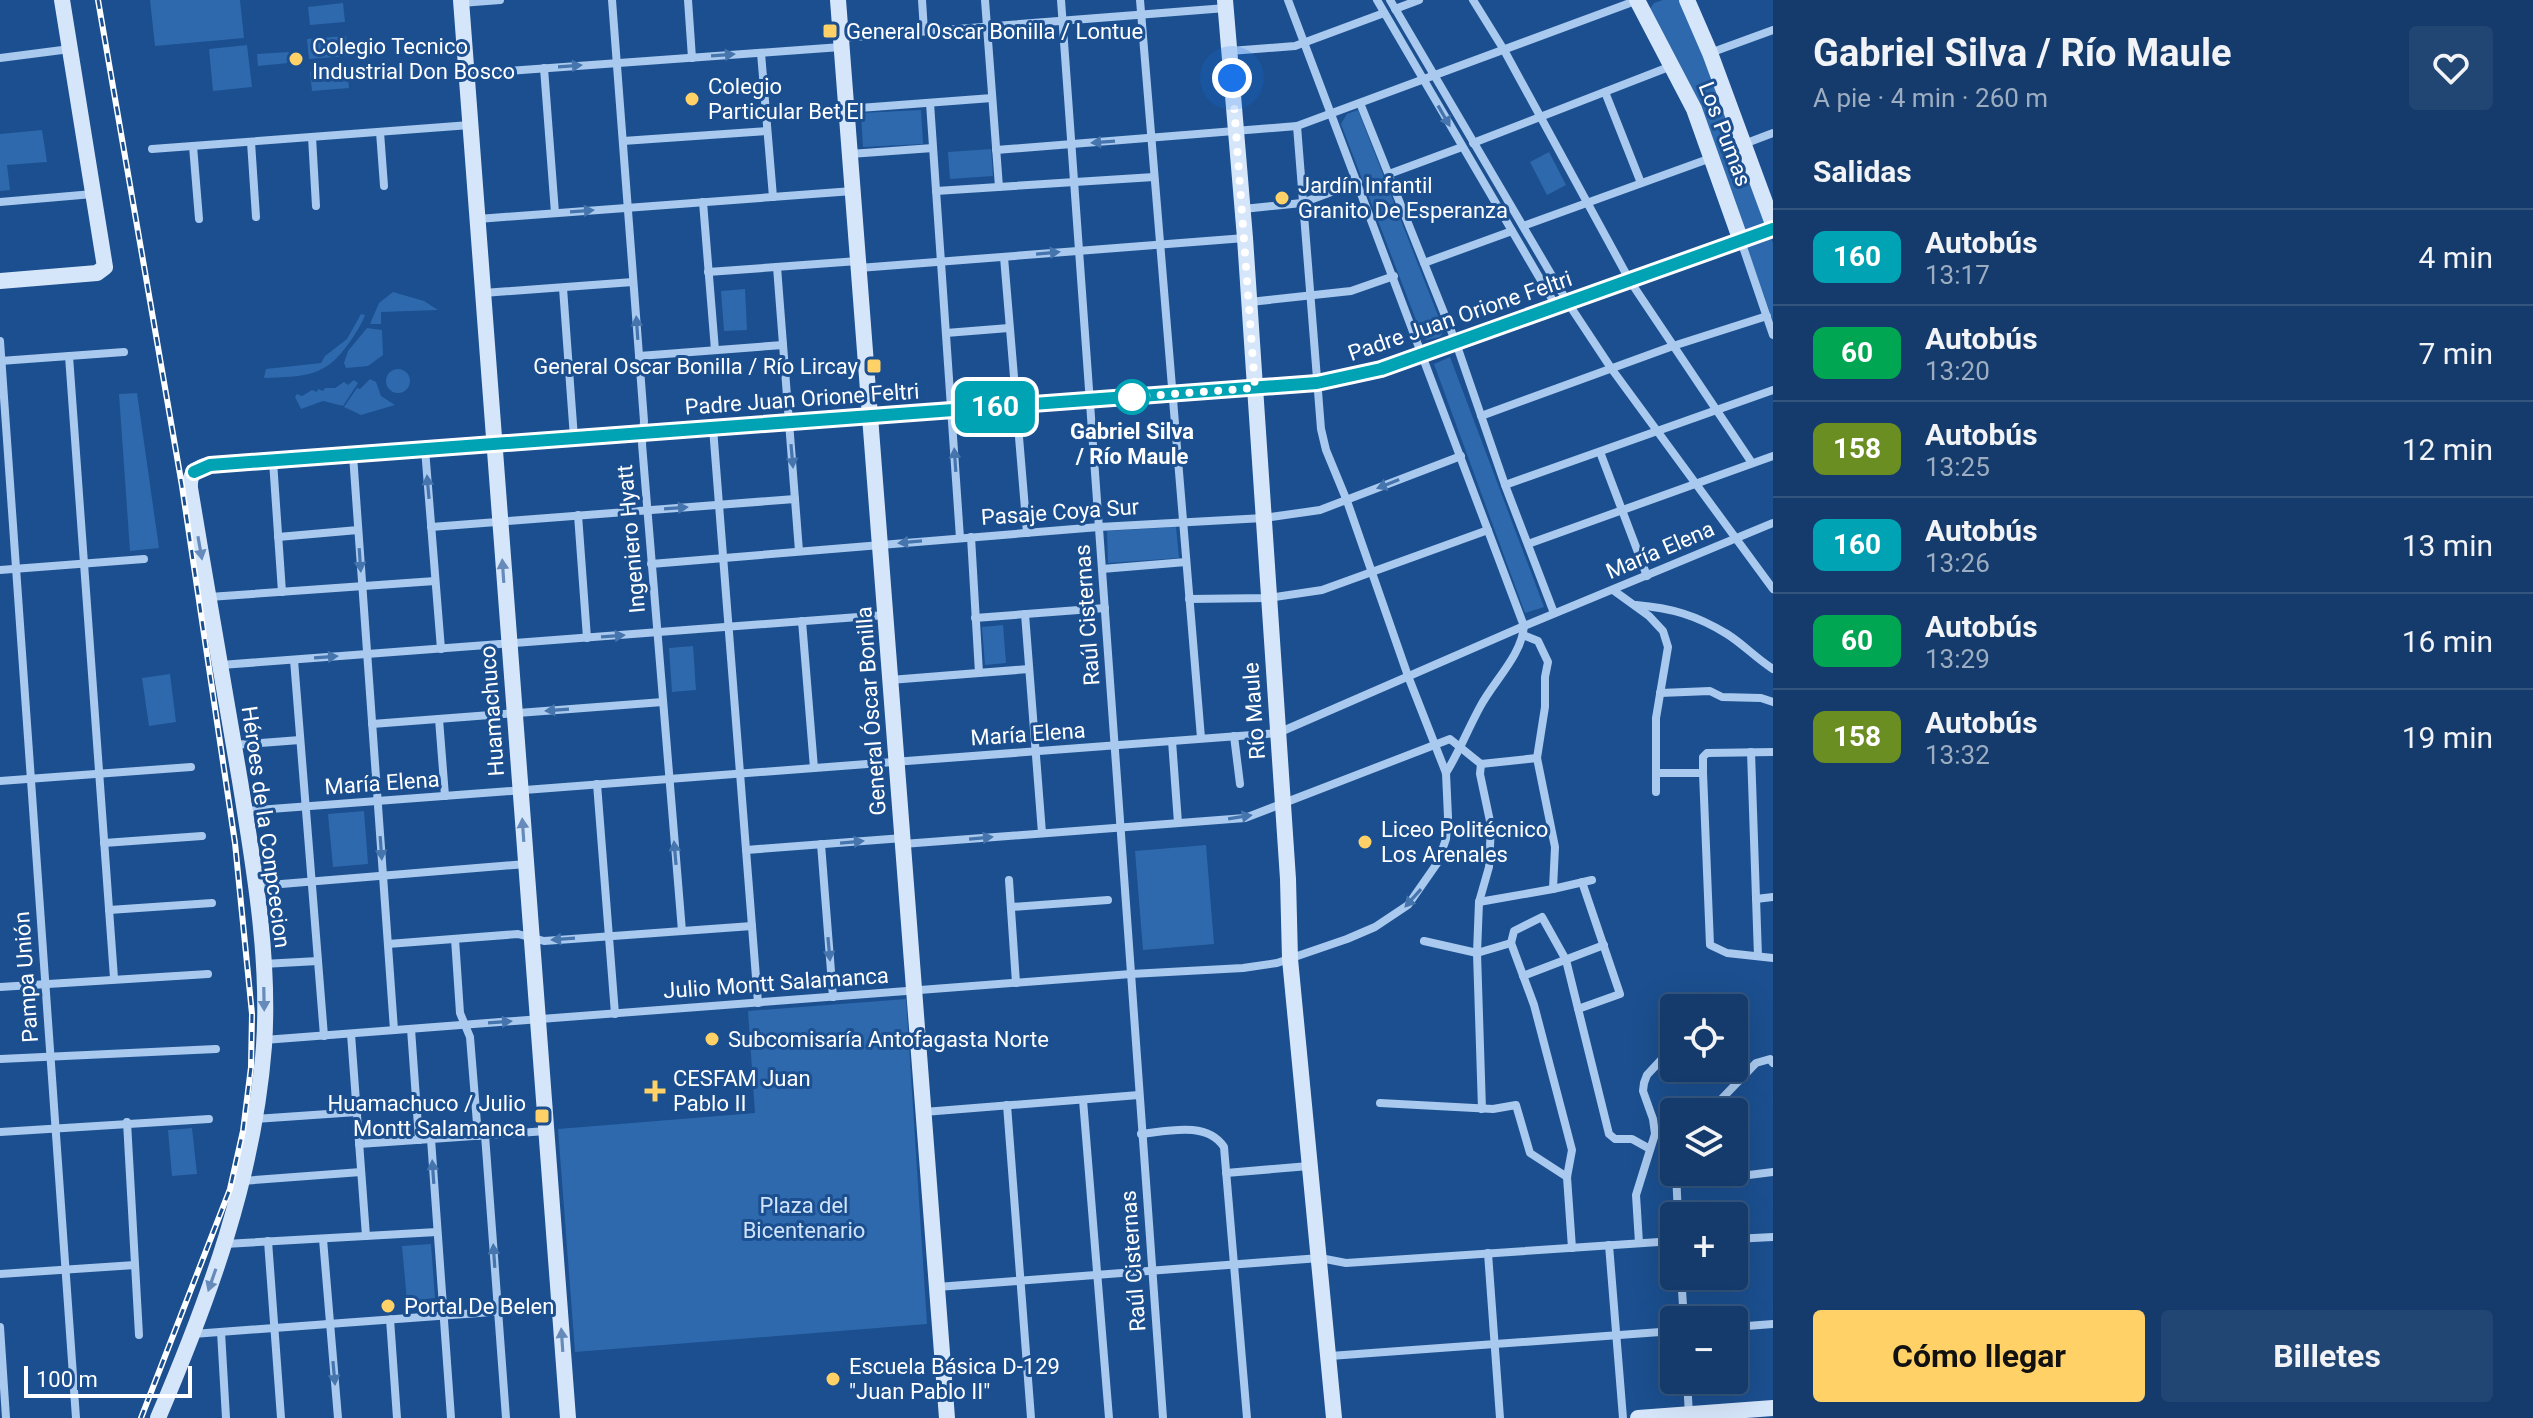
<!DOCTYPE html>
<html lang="es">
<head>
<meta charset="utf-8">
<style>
	body { margin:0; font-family:Roboto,sans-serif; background:#214673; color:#f1f3f6; height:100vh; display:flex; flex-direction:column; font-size:30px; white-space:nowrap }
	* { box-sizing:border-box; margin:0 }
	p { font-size:26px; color:#9dadc1 }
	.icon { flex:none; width:44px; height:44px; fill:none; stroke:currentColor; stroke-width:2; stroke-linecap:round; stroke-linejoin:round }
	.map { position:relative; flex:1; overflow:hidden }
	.panel { display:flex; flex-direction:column; background:#143b6b; width:760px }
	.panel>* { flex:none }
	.badge { padding:0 16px; border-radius:12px; font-size:28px; line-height:52px }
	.controls { position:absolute; left:1660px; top:994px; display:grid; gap:16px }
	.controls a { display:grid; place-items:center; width:88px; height:88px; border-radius:8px; background:#143b6b; box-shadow:0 8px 32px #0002,0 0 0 2px #33557e; font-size:40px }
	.scale { position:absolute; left:24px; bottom:20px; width:168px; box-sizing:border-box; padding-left:8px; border:4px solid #fff; border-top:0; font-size:22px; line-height:28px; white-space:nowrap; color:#fff; -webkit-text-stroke:6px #1b4f8f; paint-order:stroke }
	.you { position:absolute; width:40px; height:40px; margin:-20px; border:6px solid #fff; border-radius:50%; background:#1a73e8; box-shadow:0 0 0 12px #1a73e833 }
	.map>.badge { position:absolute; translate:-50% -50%; box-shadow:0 0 0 4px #fff }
	h2 { padding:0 40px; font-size:30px; line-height:72px }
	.round { display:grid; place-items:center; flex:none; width:84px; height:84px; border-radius:8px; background:#214673 }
	.head { display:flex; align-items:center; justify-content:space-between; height:136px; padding:0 40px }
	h1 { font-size:38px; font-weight:700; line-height:60px }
	.cta { display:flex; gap:16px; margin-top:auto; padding:16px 40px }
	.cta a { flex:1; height:92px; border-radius:8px; background:#ffd166; color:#111; font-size:32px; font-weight:700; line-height:92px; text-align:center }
	.cta a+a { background:#214673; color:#f1f3f6 }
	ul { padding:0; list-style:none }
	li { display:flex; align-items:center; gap:24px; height:96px; padding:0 40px; border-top:2px solid #33557e }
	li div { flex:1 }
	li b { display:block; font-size:30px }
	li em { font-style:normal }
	li .badge { min-width:88px; font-weight:700; text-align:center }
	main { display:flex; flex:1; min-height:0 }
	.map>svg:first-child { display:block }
	.green { fill:#2e69ad }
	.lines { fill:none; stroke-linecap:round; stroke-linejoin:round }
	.street { stroke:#a9c9ee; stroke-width:8 }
	.secondary { stroke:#d6e6fa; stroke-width:16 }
	.rail-casing { stroke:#fff; stroke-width:6 }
	.rail { stroke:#1b4f8f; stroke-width:3; stroke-dasharray:9; stroke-linecap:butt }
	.oneway { fill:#4674ac }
	.oneway2 { fill:#668bba }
	.line-casing { stroke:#fff; stroke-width:18 }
	.line { stroke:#00a3b4; stroke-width:12 }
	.walk { stroke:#fff; stroke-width:8; stroke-dasharray:0 14.4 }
	.poi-dot { fill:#ffd166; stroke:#1b4f8f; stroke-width:3 }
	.stop-dot { fill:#fff; stroke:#00a3b4; stroke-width:4 }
	.labels { text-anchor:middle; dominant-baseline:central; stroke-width:6; stroke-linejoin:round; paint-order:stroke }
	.poi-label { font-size:22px; fill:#fff; stroke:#1b4f8f; text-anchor:start }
	.street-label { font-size:22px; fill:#fff; stroke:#1b4f8f }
	.stop-label { font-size:22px; font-weight:bold; fill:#fff; stroke:#1b4f8f }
	.park-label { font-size:22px; fill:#cfe3fa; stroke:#1b4f8f }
</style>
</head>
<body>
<main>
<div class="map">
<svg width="1773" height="1418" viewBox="0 0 1773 1418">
	<rect width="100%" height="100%" fill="#1b4f8f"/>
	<g class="green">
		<polygon points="150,0 240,0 244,38 155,46"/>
		<polygon points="1663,0 1682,0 1773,243 1773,321 1691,89 1649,10 1654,3"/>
		<polygon points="343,3 345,22 310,25 308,7"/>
		<polygon points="346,36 348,56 309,59 307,39"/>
		<polygon points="247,45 252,87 213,91 209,49"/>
		<polygon points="289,52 288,63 258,66 257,54"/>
		<polygon points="347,68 349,88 312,91 310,72"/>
		<polygon points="921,110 923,144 863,147 861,113"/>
		<polygon points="1358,110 1444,331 1440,337 1426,340 1421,333 1341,124 1347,114"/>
		<polygon points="42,130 47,162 7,165 10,190 0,191 0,134"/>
		<polygon points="991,149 993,176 950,179 948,152"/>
		<polygon points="1549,152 1566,185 1547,195 1530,162"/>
		<polygon points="745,289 747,330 724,331 721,291"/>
		<polygon points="393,292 424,301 438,310 381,312 381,324 370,324 379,303"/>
		<path d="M 361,314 L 365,315 C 361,326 355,334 349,343 C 324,379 303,376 264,378 L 266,369 L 321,363 L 325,356 L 347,339 Z"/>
		<polygon points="367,328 382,330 383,355 368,366 346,368 344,363 348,351"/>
		<polygon points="1450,357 1544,607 1525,613 1434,364"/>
		<circle cx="398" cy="381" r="12"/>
		<polygon points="370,379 376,382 381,396 395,405 361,415 344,407 357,388 360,389"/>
		<polygon points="354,380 358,383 343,406 323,401 301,409 295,397 297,394 302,396 312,390 317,392 318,389 323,391 325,388 335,388 344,382 348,385"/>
		<polygon points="137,393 159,548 130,551 119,394"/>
		<polygon points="1176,527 1179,558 1108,563 1107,531"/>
		<polygon points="1003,625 1006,663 985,665 982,627"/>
		<polygon points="693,646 696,690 672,692 669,648"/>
		<polygon points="170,674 176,722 149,726 142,678"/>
		<polygon points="364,811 368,864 333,867 328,814"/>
		<polygon points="1206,845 1214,944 1143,950 1135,851"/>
		<polygon points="906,999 927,1324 575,1352 558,1129 755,1113 748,1011"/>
		<polygon points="192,1128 197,1174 172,1176 168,1130"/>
		<polygon points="431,1244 435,1298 407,1301 402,1246"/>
	</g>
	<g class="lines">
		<g class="street">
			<polyline points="612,0 644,421 642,444 682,931"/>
			<polyline points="688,0 692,58"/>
			<polyline points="922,0 924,31"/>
			<polyline points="985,0 999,187"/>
			<polyline points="1061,0 1163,1418"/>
			<polyline points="1140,0 1201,738"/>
			<path d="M 1288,0 L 1524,626 C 1522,655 1493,682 1480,707 C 1468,729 1459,752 1446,773"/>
			<polyline points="1377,0 1556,306"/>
			<polyline points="1390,0 1568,303 1611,368 1773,589"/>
			<polyline points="1473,0 1504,50 1630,281 1752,463"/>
			<polyline points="461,3 500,0"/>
			<polyline points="1395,9 1419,0"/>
			<polyline points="841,38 1226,8"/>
			<polyline points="1230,51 1295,46 1384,13"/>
			<polyline points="761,53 773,197"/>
			<polyline points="1710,53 1773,30"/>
			<polyline points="0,58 70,49"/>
			<polyline points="544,68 555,213"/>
			<polyline points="466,74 841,47"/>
			<polyline points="1605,92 1641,183"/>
			<polyline points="930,103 960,538"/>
			<polyline points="1360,103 1456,343 1505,485 1554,613"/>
			<polyline points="846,109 992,98"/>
			<polyline points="380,132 384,186"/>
			<polyline points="312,137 316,206"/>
			<polyline points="623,141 767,131"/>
			<polyline points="251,142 256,217"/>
			<polyline points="1473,143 1674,65"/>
			<polyline points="1744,144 1773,133"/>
			<polyline points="193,146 199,219"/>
			<polyline points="152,149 470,125"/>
			<polyline points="996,150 1297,126 1638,0"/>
			<polyline points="850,154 933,148"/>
			<polyline points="1389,174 1462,147"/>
			<polyline points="936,191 1154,177"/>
			<polyline points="0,202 93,194"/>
			<polyline points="703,202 715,350"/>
			<polyline points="1243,209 1302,203 1358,182"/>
			<polyline points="478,219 853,191"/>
			<polyline points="1523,226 1711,158"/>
			<polyline points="1741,241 1773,335"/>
			<polyline points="1004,257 1027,533"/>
			<polyline points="1424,263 1512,231"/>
			<polyline points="777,267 799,551"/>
			<polyline points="859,268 1245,238"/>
			<polyline points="708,272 858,261"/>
			<polyline points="563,288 574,438"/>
			<polyline points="483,293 633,282"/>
			<polyline points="1250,302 1351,291 1394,276"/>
			<polyline points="946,333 1009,328"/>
			<polyline points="0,341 76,1418"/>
			<polyline points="69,356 114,978"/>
			<polyline points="639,356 783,345"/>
			<polyline points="0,361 124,352"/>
			<polyline points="1481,416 1673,346 1767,316"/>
			<polyline points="713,428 758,1003"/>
			<polyline points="425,449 441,649"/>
			<polyline points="1600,452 1647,576"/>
			<polyline points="353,455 394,1030"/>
			<polyline points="273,461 282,592"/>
			<polyline points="1505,485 1773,390"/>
			<polyline points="578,515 587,638"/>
			<polyline points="431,527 795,499"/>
			<polyline points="278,537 358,530"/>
			<polyline points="971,537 979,673"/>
			<polyline points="1528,544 1773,456"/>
			<polyline points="651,564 1099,527 1264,518 1320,510 1461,456"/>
			<polyline points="1102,569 1186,562"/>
			<polyline points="0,570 144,559"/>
			<polyline points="1613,590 1649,616 1663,631 1668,647 1656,718 1656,792"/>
			<polyline points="209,597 435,581"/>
			<polyline points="1189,599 1268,598 1322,590 1488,530"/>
			<path d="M 1636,605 C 1671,608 1696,615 1727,634 C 1743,644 1757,659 1773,669"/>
			<polyline points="1025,614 1042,833"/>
			<polyline points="975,618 1105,608"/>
			<polyline points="802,621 814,768"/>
			<polyline points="1523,635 1538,641 1548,662 1545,677 1545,707 1537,758 1555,847 1553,889"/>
			<polyline points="294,660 324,1036"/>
			<polyline points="221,665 885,615"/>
			<polyline points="890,680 1029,669"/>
			<polyline points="1660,693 1710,691 1722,697 1761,698 1773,702"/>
			<polyline points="439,719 445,796"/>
			<polyline points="372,724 663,702"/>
			<polyline points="1234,736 1240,784"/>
			<polyline points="1172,741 1178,823"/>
			<polyline points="234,745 300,740"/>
			<polyline points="1751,752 1758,956"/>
			<polyline points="1773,752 1707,753 1703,757 1703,773 1710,945 1727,953 1773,958"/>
			<polyline points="1481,764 1480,774 1491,826 1489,867 1479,902 1477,953 1482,1109"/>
			<polyline points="1656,773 1703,773"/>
			<polyline points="0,781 191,767"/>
			<polyline points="597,784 615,1014"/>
			<polyline points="245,811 1278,733 1524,626 1773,523"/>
			<polyline points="104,843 202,836"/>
			<polyline points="821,844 833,997"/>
			<polyline points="903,844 1245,818 1450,739 1481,764 1537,758"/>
			<polyline points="746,850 903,838"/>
			<polyline points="1009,880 1016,983"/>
			<polyline points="257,886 526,864"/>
			<polyline points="1756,899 1773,897"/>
			<polyline points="1479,902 1553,889 1592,880"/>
			<polyline points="1011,907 1108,900"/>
			<polyline points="109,910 212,903"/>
			<polyline points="455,939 460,1013 470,1037 478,1136"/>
			<polyline points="1424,941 1477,953 1511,943 1514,931 1542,917 1566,960 1609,1134 1615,1139 1632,1139 1650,1149"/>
			<polyline points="1511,943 1534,1005 1572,1150 1567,1177 1572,1248"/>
			<polyline points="388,944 518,934 544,941 752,926"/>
			<polyline points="263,964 318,961"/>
			<polyline points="1523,976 1604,945"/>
			<polyline points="0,987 208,974"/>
			<polyline points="1578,1009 1620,994 1582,882"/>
			<polyline points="411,1029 419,1140"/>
			<polyline points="351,1034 366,1236"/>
			<polyline points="264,1040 1131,974 1243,968 1277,963 1347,939 1375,927 1408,905 1438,862 1446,839 1448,817 1446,773 1408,676 1347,501 1326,450 1321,429 1297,126"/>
			<polyline points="0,1059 216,1049"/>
			<polyline points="1083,1100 1109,1418"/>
			<polyline points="1380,1103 1493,1109 1516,1105 1530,1153 1567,1177"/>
			<polyline points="1007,1105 1031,1418"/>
			<polyline points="924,1112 1139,1095"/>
			<polyline points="1709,1112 1756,1063 1770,1059 1773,1063"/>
			<polyline points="255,1119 357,1112"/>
			<polyline points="127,1122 139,1335"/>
			<polyline points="0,1132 209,1119"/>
			<path d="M 1141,1134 C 1168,1131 1207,1121 1224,1147 L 1247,1418"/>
			<polyline points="485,1135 506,1418"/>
			<polyline points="431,1139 451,1418"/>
			<polyline points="359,1144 546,1131"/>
			<polyline points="1676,1172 1678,1216"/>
			<polyline points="1226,1173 1309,1166"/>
			<polyline points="242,1181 361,1172"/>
			<polyline points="1677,1184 1773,1172"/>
			<polyline points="323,1239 338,1418"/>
			<polyline points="1734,1239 1773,1237"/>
			<polyline points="268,1241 281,1418"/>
			<polyline points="1639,1243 1636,1195 1655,1134 1653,1119 1643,1091 1644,1083 1647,1075 1674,1046"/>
			<polyline points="225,1244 437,1232"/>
			<polyline points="1609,1245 1623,1418"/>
			<polyline points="1488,1253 1500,1418"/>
			<polyline points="0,1274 135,1265"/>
			<polyline points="1681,1276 1684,1320"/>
			<polyline points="937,1287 1320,1258 1346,1263 1674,1241"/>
			<polyline points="390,1319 397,1418"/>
			<polyline points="0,1327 6,1418"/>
			<polyline points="1734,1327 1773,1324"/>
			<polyline points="221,1332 226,1418"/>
			<polyline points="193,1334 559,1307"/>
			<polyline points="1330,1356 1674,1331"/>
			<polyline points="1687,1380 1689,1415"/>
		</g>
		<g class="secondary">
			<polyline points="461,0 568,1418"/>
			<polyline points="838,0 947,1418"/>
			<polyline points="1225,0 1245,238 1288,879 1290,959 1334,1418"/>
			<polyline points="1637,0 1694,109 1741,241"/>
			<polyline points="1687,0 1710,53 1773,224"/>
			<polyline points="0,281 97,273 105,267 62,0"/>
			<path d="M 158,1418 C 209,1299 254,1177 264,1046 C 270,958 254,868 240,781 C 224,684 206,586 190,488 C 189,474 196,467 210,465 L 1317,383 L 1381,369 L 1773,229"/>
			<polyline points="1638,1418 1773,1408"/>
		</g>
		<defs>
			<polyline id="rail" points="98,0 182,486 235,843 252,1014 251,1067 243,1131 230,1189 141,1418"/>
		</defs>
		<use href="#rail" class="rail-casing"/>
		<use href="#rail" class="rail"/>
	</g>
	<defs><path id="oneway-solid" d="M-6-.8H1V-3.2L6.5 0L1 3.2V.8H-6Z" transform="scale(2)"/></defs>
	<g class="oneway">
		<use href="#oneway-solid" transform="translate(723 55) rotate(-4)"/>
		<use href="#oneway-solid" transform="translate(570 66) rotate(-4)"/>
		<use href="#oneway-solid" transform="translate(1444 116) rotate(60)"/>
		<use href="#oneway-solid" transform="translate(1103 142) rotate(176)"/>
		<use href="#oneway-solid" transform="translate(582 211) rotate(-4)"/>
		<use href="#oneway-solid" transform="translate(1048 253) rotate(-5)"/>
		<use href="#oneway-solid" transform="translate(637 328) rotate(-94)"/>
		<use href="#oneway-solid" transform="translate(792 456) rotate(85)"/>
		<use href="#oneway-solid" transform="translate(955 460) rotate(-94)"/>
		<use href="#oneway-solid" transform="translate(1388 484) rotate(158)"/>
		<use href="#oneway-solid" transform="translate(428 487) rotate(-95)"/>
		<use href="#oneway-solid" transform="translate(676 508) rotate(-4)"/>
		<use href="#oneway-solid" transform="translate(910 542) rotate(175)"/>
		<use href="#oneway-solid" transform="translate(360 560) rotate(86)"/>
		<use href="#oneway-solid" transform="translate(613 636) rotate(-4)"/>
		<use href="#oneway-solid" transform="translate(326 657) rotate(-4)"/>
		<use href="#oneway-solid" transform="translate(557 710) rotate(176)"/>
		<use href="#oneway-solid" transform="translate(1240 817) rotate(-9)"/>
		<use href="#oneway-solid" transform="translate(981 838) rotate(-5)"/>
		<use href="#oneway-solid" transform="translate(852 842) rotate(-5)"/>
		<use href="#oneway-solid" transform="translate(381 848) rotate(86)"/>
		<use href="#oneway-solid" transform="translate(675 853) rotate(-95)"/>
		<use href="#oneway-solid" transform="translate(1413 898) rotate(132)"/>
		<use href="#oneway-solid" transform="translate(563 939) rotate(176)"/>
		<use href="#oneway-solid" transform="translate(829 949) rotate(85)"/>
		<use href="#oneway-solid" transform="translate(500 1022) rotate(-4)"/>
		<use href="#oneway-solid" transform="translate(433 1172) rotate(-94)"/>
		<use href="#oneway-solid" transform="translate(494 1256) rotate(-94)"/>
		<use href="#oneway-solid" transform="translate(334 1373) rotate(85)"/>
	</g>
	<g class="oneway2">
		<use href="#oneway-solid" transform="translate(200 548) rotate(80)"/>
		<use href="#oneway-solid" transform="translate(503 571) rotate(-94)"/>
		<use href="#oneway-solid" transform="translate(523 830) rotate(-94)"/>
		<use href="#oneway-solid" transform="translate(264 999) rotate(89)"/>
		<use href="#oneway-solid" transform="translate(212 1280) rotate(109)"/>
		<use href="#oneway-solid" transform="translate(562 1340) rotate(-94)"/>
	</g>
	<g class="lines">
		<defs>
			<polyline id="line" points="194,472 210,465 1317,383 1381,369 1773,229"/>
		</defs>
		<use href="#line" class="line-casing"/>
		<use href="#line" class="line"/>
		<polyline class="walk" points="1132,397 1255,388 1232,78"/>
	</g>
	<g class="poi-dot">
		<rect x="822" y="23" width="16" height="16" rx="4"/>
		<circle cx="296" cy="59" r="8"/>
		<circle cx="692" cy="99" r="8"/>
		<circle cx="1282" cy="198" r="8"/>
		<rect x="866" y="358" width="16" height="16" rx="4"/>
		<circle cx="1365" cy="842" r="8"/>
		<circle cx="712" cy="1039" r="8"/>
		<path d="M651 1079h8v8h8v8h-8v8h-8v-8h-8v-8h8z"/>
		<rect x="534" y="1108" width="16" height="16" rx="4"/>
		<circle cx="388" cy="1306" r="8"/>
		<circle cx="833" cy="1379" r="8"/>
	</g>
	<circle class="stop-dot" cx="1132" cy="397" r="16"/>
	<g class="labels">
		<g class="poi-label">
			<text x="846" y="31">General Oscar Bonilla / Lontue</text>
			<text x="312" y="46">Colegio Tecnico<tspan x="312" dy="25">Industrial Don Bosco</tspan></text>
			<text x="708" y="86">Colegio<tspan x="708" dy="25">Particular Bet El</tspan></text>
			<text x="1298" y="185">Jardín Infantil<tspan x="1298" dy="25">Granito De Esperanza</tspan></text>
			<text x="858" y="366" text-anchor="end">General Oscar Bonilla / Río Lircay</text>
			<text x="1381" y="829">Liceo Politécnico<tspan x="1381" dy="25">Los Arenales</tspan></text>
			<text x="728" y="1039">Subcomisaría Antofagasta Norte</text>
			<text x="673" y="1078">CESFAM Juan<tspan x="673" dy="25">Pablo II</tspan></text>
			<text x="526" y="1103" text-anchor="end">Huamachuco / Julio<tspan x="526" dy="25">Montt Salamanca</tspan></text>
			<text x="404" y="1306">Portal De Belen</text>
			<text x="849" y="1366">Escuela Básica D-129<tspan x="849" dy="25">"Juan Pablo II"</tspan></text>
		</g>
		<g class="street-label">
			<text transform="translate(1725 134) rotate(69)">Los Pumas</text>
			<text transform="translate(1460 316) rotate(-19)">Padre Juan Orione Feltri</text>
			<text transform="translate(802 399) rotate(-4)">Padre Juan Orione Feltri</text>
			<text transform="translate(1060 512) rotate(-4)">Pasaje Coya Sur</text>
			<text transform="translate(631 539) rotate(-95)">Ingeniero Hyatt</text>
			<text transform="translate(1660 550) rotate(-23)">María Elena</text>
			<text transform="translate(1087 615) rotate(-94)">Raúl Cisternas</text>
			<text transform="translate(492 711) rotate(-94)">Huamachuco</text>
			<text transform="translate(871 711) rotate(-94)">General Óscar Bonilla</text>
			<text transform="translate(1254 711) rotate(-94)">Río Maule</text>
			<text transform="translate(1028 734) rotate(-4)">María Elena</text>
			<text transform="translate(382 783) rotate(-4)">María Elena</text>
			<text transform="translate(266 827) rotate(82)">Héroes de la Conpcecion</text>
			<text transform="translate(26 977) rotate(-94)">Pampa Unión</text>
			<text transform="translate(776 983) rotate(-4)">Julio Montt Salamanca</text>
			<text transform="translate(1133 1261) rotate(-94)">Raúl Cisternas</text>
		</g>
		<g class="stop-label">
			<text x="1132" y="431">Gabriel Silva<tspan x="1132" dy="25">/ Río Maule</tspan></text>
		</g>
		<g class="park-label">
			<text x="804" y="1205">Plaza del<tspan x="804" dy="25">Bicentenario</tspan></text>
		</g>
	</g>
</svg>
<div class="controls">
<a><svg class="icon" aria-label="locate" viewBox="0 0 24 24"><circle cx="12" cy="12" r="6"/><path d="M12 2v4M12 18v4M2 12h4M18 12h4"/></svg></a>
<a><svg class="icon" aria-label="layers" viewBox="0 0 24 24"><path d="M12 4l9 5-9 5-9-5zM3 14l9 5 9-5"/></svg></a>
<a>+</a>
<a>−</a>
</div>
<div class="scale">100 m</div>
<div class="you" style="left:1232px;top:78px"></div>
<b class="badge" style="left:995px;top:407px;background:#00a3b4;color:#fff">160</b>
</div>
<section class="panel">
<div class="head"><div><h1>Gabriel Silva / Río Maule</h1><p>A pie · 4 min · 260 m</p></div><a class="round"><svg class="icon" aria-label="heart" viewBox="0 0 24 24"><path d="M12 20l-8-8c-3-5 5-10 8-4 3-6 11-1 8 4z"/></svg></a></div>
<h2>Salidas</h2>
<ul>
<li><span class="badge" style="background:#00a3b4;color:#fff">160</span><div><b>Autobús</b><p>13:17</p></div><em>4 min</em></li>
<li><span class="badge" style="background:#00a651;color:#fff">60</span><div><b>Autobús</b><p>13:20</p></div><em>7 min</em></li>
<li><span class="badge" style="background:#6b8e23;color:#fff">158</span><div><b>Autobús</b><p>13:25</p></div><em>12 min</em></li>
<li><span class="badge" style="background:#00a3b4;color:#fff">160</span><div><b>Autobús</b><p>13:26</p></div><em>13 min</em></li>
<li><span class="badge" style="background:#00a651;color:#fff">60</span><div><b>Autobús</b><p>13:29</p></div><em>16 min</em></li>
<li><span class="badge" style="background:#6b8e23;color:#fff">158</span><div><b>Autobús</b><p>13:32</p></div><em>19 min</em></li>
</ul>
<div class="cta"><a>Cómo llegar</a><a>Billetes</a></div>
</section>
</main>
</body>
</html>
